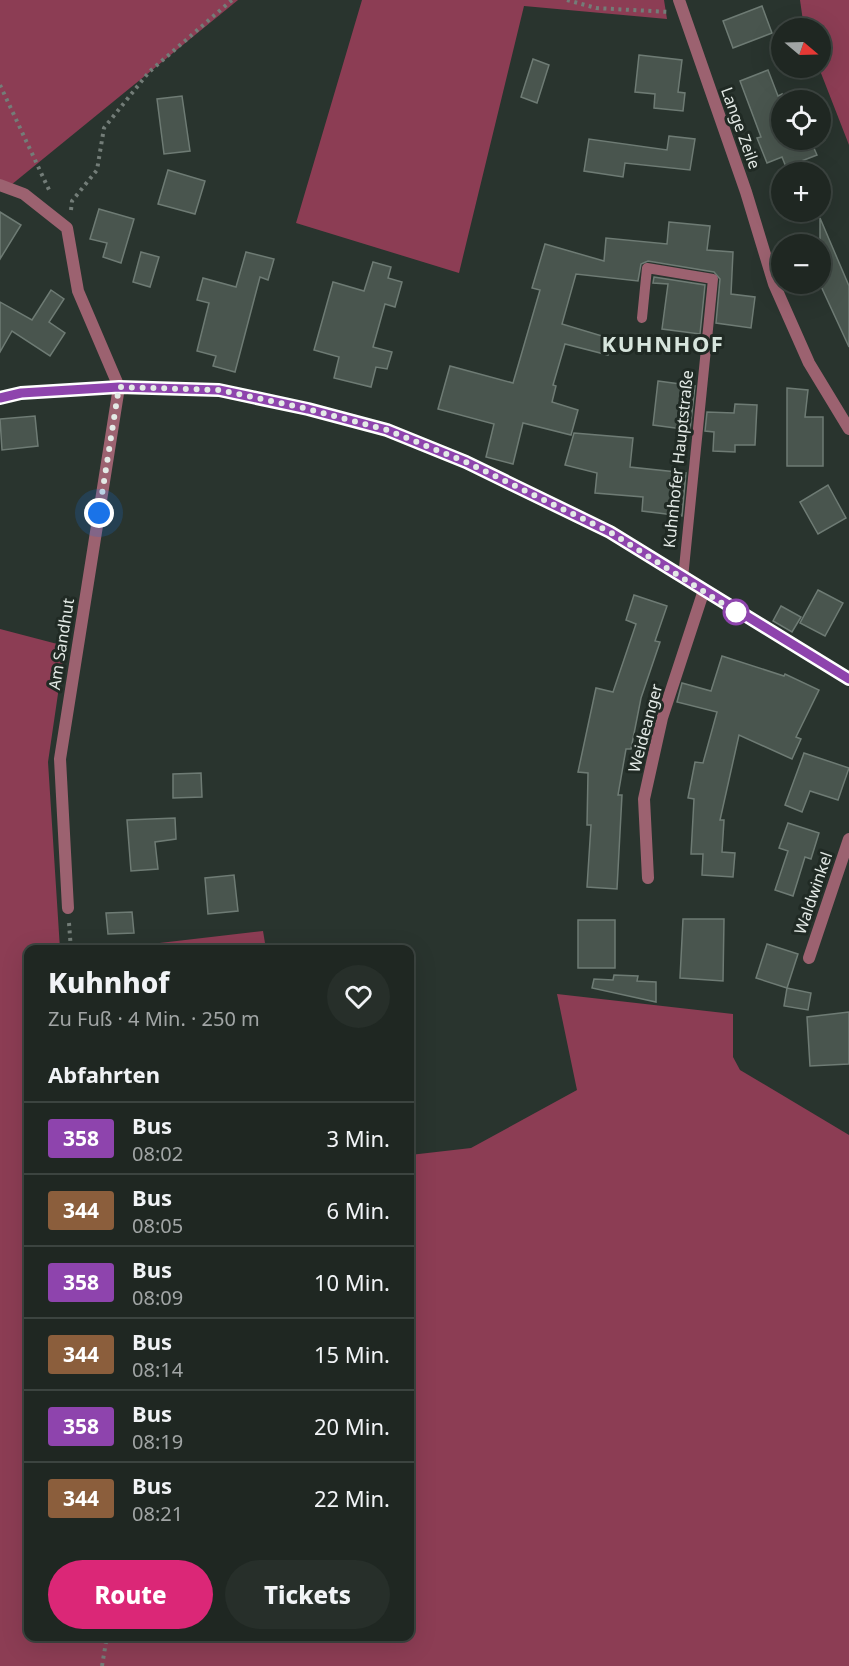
<!DOCTYPE html>
<html lang="de">
<head>
<meta charset="utf-8">
<style>
	body { margin:0; font-family:"Noto Sans",sans-serif; background:#272f2a; color:#f1f3f6; height:100vh; display:flex; flex-direction:column; font-size:22px; white-space:nowrap }
	* { box-sizing:border-box; margin:0 }
	p { font-size:20px; color:#a1a5a5 }
	.icon { flex:none; width:33px; height:33px; fill:none; stroke:currentColor; stroke-width:2; stroke-linecap:round; stroke-linejoin:round }
	.map { position:relative; flex:1; overflow:hidden }
	.drawer { position:absolute; left:24px; top:945px; width:390px; height:696px; display:flex; flex-direction:column; background:#1f2722; border-radius:12px; box-shadow:0 6px 24px #0002,0 0 0 2px #3c4440 }
	.drawer>* { flex:none }
	.badge { padding:0 12px; border-radius:4px; font-size:21px; line-height:39px }
	.needle { width:39px; rotate:109deg }
	.tools { position:absolute; left:771px; top:18px; display:grid; gap:12px }
	.tools a { display:grid; place-items:center; width:60px; height:60px; border-radius:50%; background:#1f2722; box-shadow:0 6px 24px #0002,0 0 0 2px #3c4440; font-size:30px }
	.you { position:absolute; width:30px; height:30px; margin:-15px; border:4px solid #fff; border-radius:50%; background:#1a73e8; box-shadow:0 0 0 9px #1a73e833 }
	.map>.badge { position:absolute; translate:-50% -50%; box-shadow:0 0 0 3px #fff }
	h2 { padding:0 24px; font-size:22px; line-height:54px }
	.round { display:grid; place-items:center; flex:none; width:63px; height:63px; border-radius:32px; background:#272f2a }
	.head { display:flex; align-items:center; justify-content:space-between; height:102px; padding:0 24px }
	h1 { font-size:28px; font-weight:800; line-height:45px }
	.cta { display:flex; gap:12px; margin-top:auto; padding:12px 24px }
	.cta a { flex:1; height:69px; border-radius:36px; background:#db2777; color:#fff; font-size:24px; font-weight:800; line-height:69px; text-align:center }
	.cta a+a { background:#272f2a; color:#f1f3f6 }
	ul { padding:0; list-style:none }
	li { display:flex; align-items:center; gap:18px; height:72px; padding:0 24px; border-top:2px solid #3c4440 }
	li div { flex:1 }
	li b { display:block; font-size:22px }
	li em { font-style:normal }
	li .badge { min-width:66px; font-weight:700; text-align:center }
	.map>svg:first-child { display:block }
	.green { fill:#8c3d54 }
	.building { fill:#49554e; stroke:#6e7b74; stroke-width:1.5 }
	.lines { fill:none; stroke-linecap:round; stroke-linejoin:round }
	.path { stroke:#737d78; stroke-width:4; stroke-dasharray:3 4.5; stroke-linecap:butt }
	.service { stroke:#9c6270; stroke-width:10 }
	.minor { stroke:#9c6270; stroke-width:12 }
	.tertiary { stroke:#9c6270; stroke-width:12 }
	.line-casing { stroke:#fff; stroke-width:14 }
	.line { stroke:#8e44ad; stroke-width:9 }
	.walk { stroke:#e3eae6; stroke-width:6; stroke-dasharray:0 10.8 }
	.stop-dot { fill:#fff; stroke:#8e44ad; stroke-width:3 }
	.labels { text-anchor:middle; dominant-baseline:central; stroke-width:6; stroke-linejoin:round; paint-order:stroke }
	.street-label { font-size:16px; fill:#e3eae6; stroke:#202a24 }
	.district-label { font-size:22px; font-weight:bold; letter-spacing:1.5px; fill:#d7e5dd; stroke:#202a24 }
</style>
</head>
<body>
<div class="map">
<svg width="849" height="1666" viewBox="0 0 849 1666">
	<rect width="100%" height="100%" fill="#29342e"/>
	<g class="green">
		<polygon points="0,0 238,0 11,185 0,181"/>
		<polygon points="362,0 664,0 667,19 524,6 459,273 296,223"/>
		<polygon points="800,0 849,0 849,145 819,68 820,28 804,28"/>
		<polygon points="0,629 65,646 48,762 60,949 28,950 28,1636 410,1636 410,1155 471,1148 577,1090 557,994 733,1014 733,1057 740,1070 849,1135 849,1666 0,1666"/>
		<polygon points="263,931 266,949 108,949"/>
	</g>
	<g class="building">
		<polygon points="762,6 772,33 733,48 723,21"/>
		<polygon points="639,55 682,60 678,92 685,93 683,111 654,108 655,94 635,92"/>
		<polygon points="533,59 549,65 537,103 521,97"/>
		<polygon points="768,70 778,96 782,94 782,140 825,140 813,146 817,155 786,167 782,157 767,163 757,138 761,137 740,81"/>
		<polygon points="182,96 190,151 164,154 157,99"/>
		<polygon points="669,136 695,139 690,170 625,163 623,177 584,171 589,139 667,150"/>
		<polygon points="168,170 205,181 195,214 158,204"/>
		<polygon points="99,209 134,219 121,263 103,257 107,243 90,239"/>
		<polygon points="0,212 21,225 0,259"/>
		<polygon points="820,218 849,286 849,347 820,284"/>
		<polygon points="669,222 710,226 707,250 733,252 731,294 755,297 751,328 716,323 720,279 714,272 648,261 641,264 638,281 576,274 562,324 612,339 608,355 565,344 553,385 556,386 552,402 578,410 571,435 523,423 513,464 486,457 494,424 438,409 450,366 513,383 540,290 532,288 545,244 604,261 606,238 667,244"/>
		<polygon points="141,252 159,257 150,287 133,282"/>
		<polygon points="246,252 274,259 268,280 260,277 235,372 213,366 216,356 197,351 209,303 197,300 203,278 236,287"/>
		<polygon points="373,262 391,267 388,278 402,282 395,307 385,304 373,347 392,352 387,369 376,367 371,387 334,378 339,357 314,350 333,282 364,291"/>
		<polygon points="654,277 705,285 700,334 662,329 668,284 653,283"/>
		<polygon points="51,290 64,299 49,322 65,333 50,356 12,331 0,352 0,302 32,320"/>
		<polygon points="658,381 695,386 690,430 653,425"/>
		<polygon points="787,388 808,390 805,417 823,417 823,466 787,466"/>
		<polygon points="735,404 757,405 755,445 735,445 735,452 713,451 714,432 705,431 707,412 734,413"/>
		<polygon points="35,416 38,446 2,450 0,419"/>
		<polygon points="574,433 633,438 630,467 686,473 682,516 642,511 643,497 595,493 597,473 565,465"/>
		<polygon points="828,485 846,518 818,534 800,502"/>
		<polygon points="818,590 843,603 825,636 800,623"/>
		<polygon points="634,595 667,606 655,641 660,642 641,698 631,749 626,749 618,795 622,795 617,889 587,887 591,825 587,825 588,773 578,772 596,688 613,692 636,624 626,620"/>
		<polygon points="781,606 801,617 792,632 773,621"/>
		<polygon points="722,656 784,676 785,674 819,690 796,737 801,739 792,759 739,735 720,820 724,820 722,852 735,853 733,877 702,875 703,854 691,854 694,799 688,798 695,762 703,763 717,712 677,702 682,683 711,691"/>
		<polygon points="804,753 849,768 838,800 810,791 802,812 785,805"/>
		<polygon points="201,773 202,797 173,798 173,774"/>
		<polygon points="175,818 176,839 155,842 158,869 131,871 127,820"/>
		<polygon points="788,823 819,833 811,859 805,857 793,896 775,890 788,851 779,848"/>
		<polygon points="234,875 238,911 208,914 205,878"/>
		<polygon points="132,912 134,933 108,934 106,913"/>
		<polygon points="683,919 724,919 723,981 680,978"/>
		<rect x="578" y="920" width="37" height="48"/>
		<polygon points="767,944 798,954 787,988 756,978"/>
		<polygon points="614,975 638,976 637,981 656,982 656,1002 592,988 594,979 613,980"/>
		<polygon points="787,988 811,993 808,1010 784,1006"/>
		<polygon points="849,1012 849,1064 810,1066 807,1017"/>
	</g>
	<g class="lines">
		<g class="path">
			<polyline points="567,0 596,8 669,12"/>
			<polyline points="0,85 50,192"/>
			<polyline points="71,210 72,201 97,170 104,128 149,72 232,0"/>
			<polyline points="69,923 71,950"/>
			<polyline points="102,1666 107,1636"/>
		</g>
		<polyline class="service" points="642,318 647,268 713,279 683,578"/>
		<g class="minor">
			<polyline points="679,0 746,192 774,284 809,363 849,429"/>
			<polyline points="0,185 24,194 67,228 78,291 119,387 60,759 68,908"/>
			<polyline points="648,878 644,799 662,718 704,590"/>
			<polyline points="809,958 849,839"/>
		</g>
		<polyline class="tertiary" points="0,398 21,393 119,387 219,390 308,409 387,430 466,462 610,532 849,679"/>
	</g>
	<g class="lines">
		<defs>
			<polyline id="line" points="0,398 21,393 119,387 219,390 308,409 387,430 466,462 610,532 849,679"/>
		</defs>
		<use href="#line" class="line-casing"/>
		<use href="#line" class="line"/>
		<polyline class="walk" points="99,513 119,387 219,390 308,409 387,430 466,462 610,532 736,612"/>
	</g>
	<circle class="stop-dot" cx="736" cy="612" r="12"/>
	<g class="labels">
		<g class="street-label">
			<text transform="translate(741 128) rotate(70)">Lange Zeile</text>
			<text transform="translate(678 459) rotate(-84)">Kuhnhofer Hauptstraße</text>
			<text transform="translate(61 644) rotate(-81)">Am Sandhut</text>
			<text transform="translate(645 728) rotate(-75)">Weideanger</text>
			<text transform="translate(813 893) rotate(-71)">Waldwinkel</text>
		</g>
		<g class="district-label">
			<text x="663" y="343">KUHNHOF</text>
		</g>
	</g>
</svg>
<div class="tools">
<a><svg class="needle" viewBox="-14 -14 28 28"><path d="M0-13l5 13h-10z" fill="#e53935"/><path d="M0 13l5-13h-10z" fill="#a1a5a5"/></svg></a>
<a><svg class="icon" aria-label="locate" viewBox="0 0 24 24"><circle cx="12" cy="12" r="6"/><path d="M12 2v4M12 18v4M2 12h4M18 12h4"/></svg></a>
<a>+</a>
<a>−</a>
</div>
<div class="you" style="left:99px;top:513px"></div>
<section class="drawer">
<div class="head"><div><h1>Kuhnhof</h1><p>Zu Fuß · 4 Min. · 250 m</p></div><a class="round"><svg class="icon" aria-label="heart" viewBox="0 0 24 24"><path d="M12 20l-8-8c-3-5 5-10 8-4 3-6 11-1 8 4z"/></svg></a></div>
<h2>Abfahrten</h2>
<ul>
<li><span class="badge" style="background:#8e44ad;color:#fff">358</span><div><b>Bus</b><p>08:02</p></div><em>3 Min.</em></li>
<li><span class="badge" style="background:#8b5e3c;color:#fff">344</span><div><b>Bus</b><p>08:05</p></div><em>6 Min.</em></li>
<li><span class="badge" style="background:#8e44ad;color:#fff">358</span><div><b>Bus</b><p>08:09</p></div><em>10 Min.</em></li>
<li><span class="badge" style="background:#8b5e3c;color:#fff">344</span><div><b>Bus</b><p>08:14</p></div><em>15 Min.</em></li>
<li><span class="badge" style="background:#8e44ad;color:#fff">358</span><div><b>Bus</b><p>08:19</p></div><em>20 Min.</em></li>
<li><span class="badge" style="background:#8b5e3c;color:#fff">344</span><div><b>Bus</b><p>08:21</p></div><em>22 Min.</em></li>
</ul>
<div class="cta"><a>Route</a><a>Tickets</a></div>
</section>
</div>
</body>
</html>
